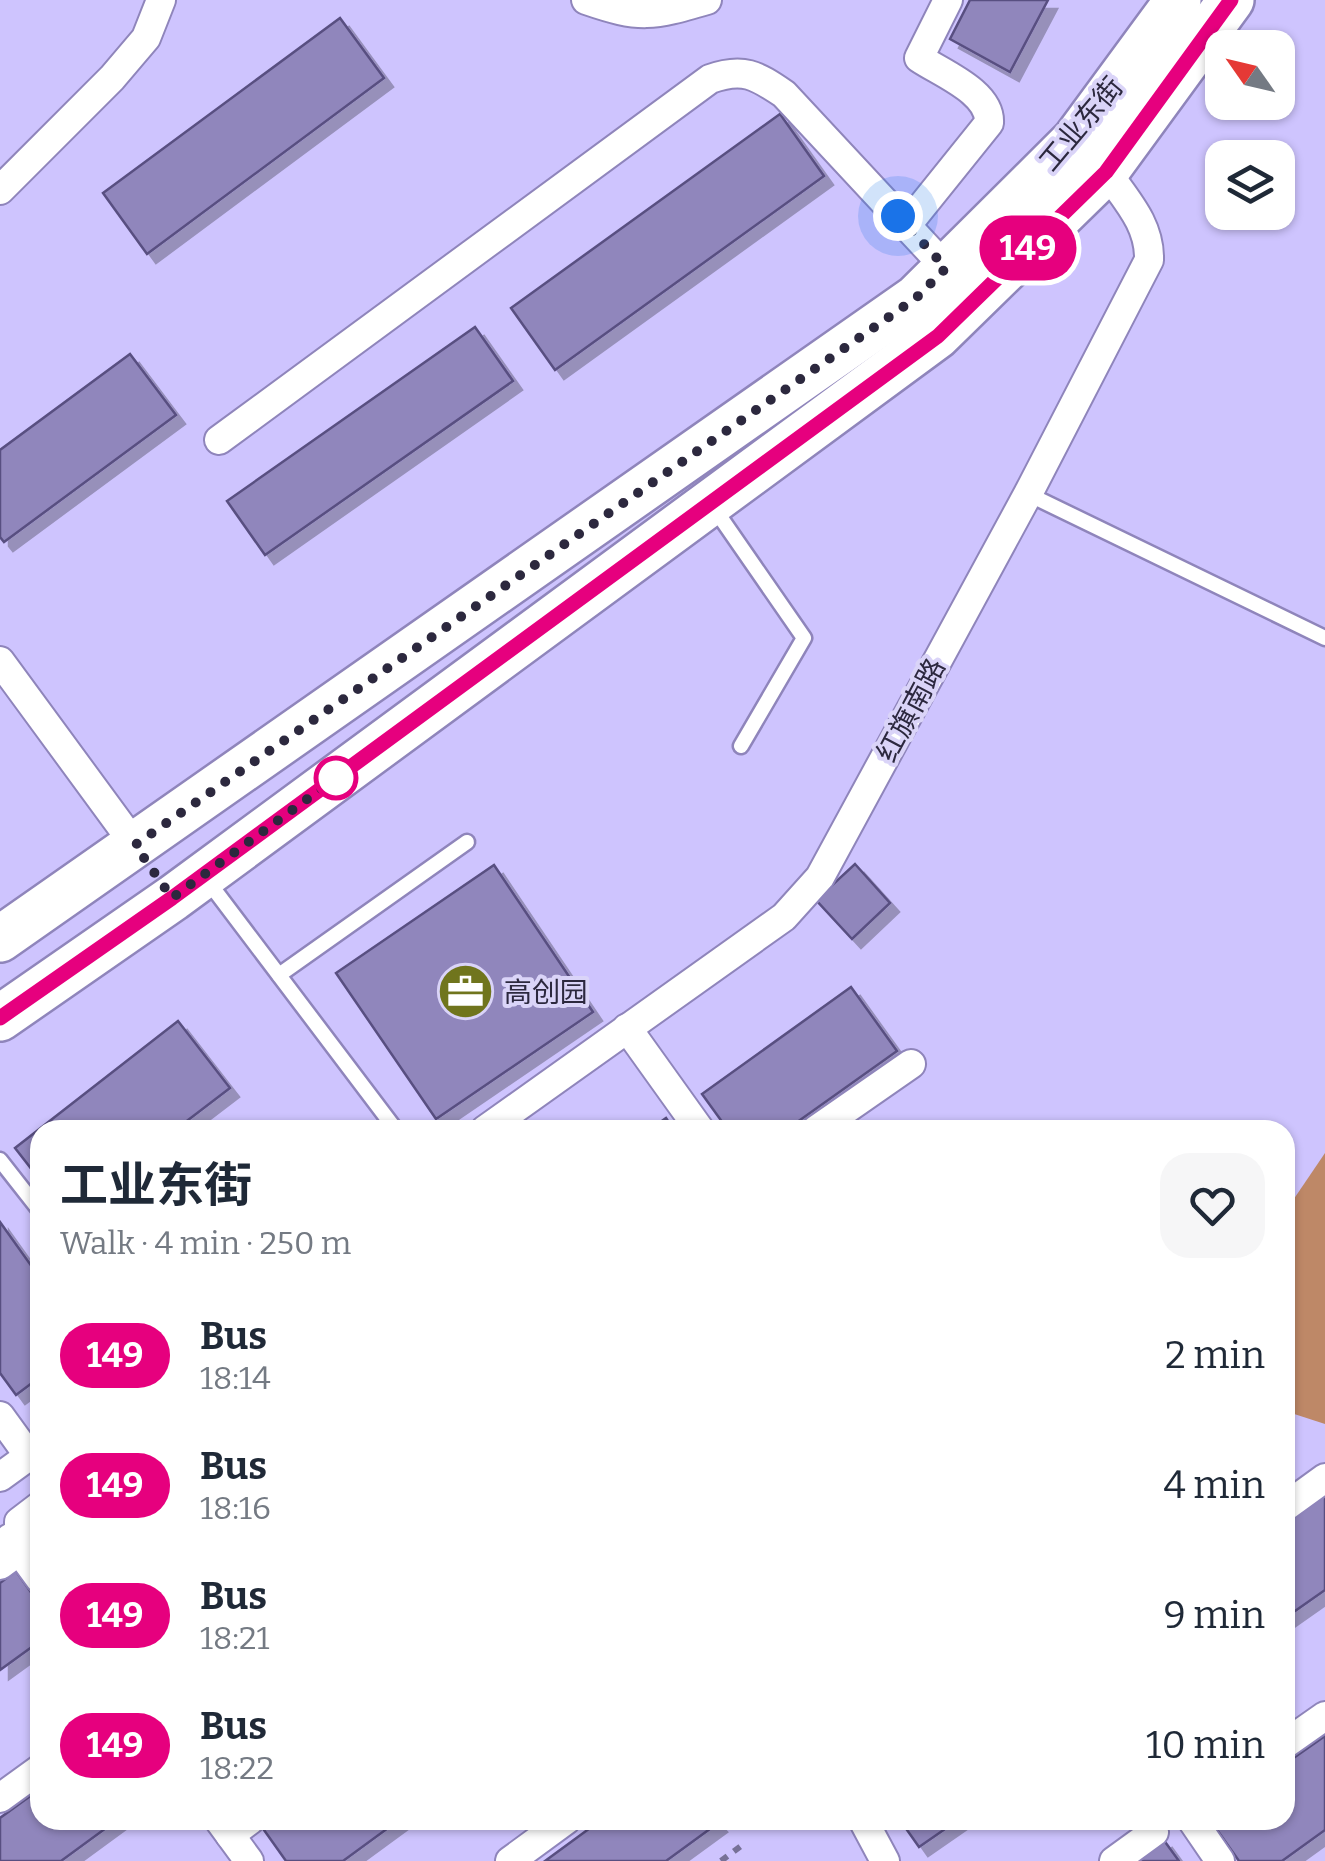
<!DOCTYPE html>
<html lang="en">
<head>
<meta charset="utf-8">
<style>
	body { margin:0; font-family:Bitter,"Noto Sans SC",serif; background:#f6f6f7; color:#1f2937; height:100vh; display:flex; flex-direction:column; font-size:38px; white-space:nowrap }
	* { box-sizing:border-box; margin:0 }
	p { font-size:32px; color:#747a83 }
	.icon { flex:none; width:55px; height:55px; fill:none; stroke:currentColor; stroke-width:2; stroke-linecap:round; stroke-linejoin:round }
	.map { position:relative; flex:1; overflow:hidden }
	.details { position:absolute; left:30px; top:1120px; width:1265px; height:710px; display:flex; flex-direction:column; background:#fff; border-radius:30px; box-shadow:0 2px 8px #0004 }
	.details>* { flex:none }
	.badge { padding:0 20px; border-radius:32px; font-size:35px; line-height:65px }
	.needle { width:65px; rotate:304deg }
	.fabs { position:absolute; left:1205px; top:30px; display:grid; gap:20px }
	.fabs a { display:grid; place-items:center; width:90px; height:90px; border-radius:20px; background:#fff; box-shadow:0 2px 8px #0004; font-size:50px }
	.you { position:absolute; width:50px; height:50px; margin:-25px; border:8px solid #fff; border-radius:50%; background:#1a73e8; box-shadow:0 0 0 15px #1a73e833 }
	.map>.badge { position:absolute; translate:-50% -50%; box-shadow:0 0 0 5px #fff }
	.round { display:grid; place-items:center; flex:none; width:105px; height:105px; border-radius:30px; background:#f6f6f7 }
	.overview { display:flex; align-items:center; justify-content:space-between; height:170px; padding:0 30px }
	h1 { font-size:48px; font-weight:700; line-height:75px }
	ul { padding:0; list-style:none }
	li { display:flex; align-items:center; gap:30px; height:130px; padding:0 30px }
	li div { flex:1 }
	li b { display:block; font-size:38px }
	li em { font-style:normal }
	li .badge { min-width:110px; font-weight:700; text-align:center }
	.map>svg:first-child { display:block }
	.forest { fill:#be8867 }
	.building { fill:#9086bc; stroke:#594f81; stroke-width:2.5; filter:url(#shadow) }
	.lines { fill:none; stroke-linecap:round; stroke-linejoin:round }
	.service-casing { stroke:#8f85bb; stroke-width:19 }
	.minor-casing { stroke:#8f85bb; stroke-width:32 }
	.primary-casing { stroke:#8f85bb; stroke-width:50 }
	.path { stroke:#777197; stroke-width:6; stroke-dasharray:8 8; stroke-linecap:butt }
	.service { stroke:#fff; stroke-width:14 }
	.minor { stroke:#fff; stroke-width:28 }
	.primary { stroke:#fff; stroke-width:45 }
	.line-casing { stroke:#fff; stroke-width:22 }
	.line { stroke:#e6007e; stroke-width:15 }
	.walk { stroke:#2c283e; stroke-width:10; stroke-dasharray:0 18 }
	.stop-dot { fill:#fff; stroke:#e6007e; stroke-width:5 }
	.labels { text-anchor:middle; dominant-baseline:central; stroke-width:8; stroke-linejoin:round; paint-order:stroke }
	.street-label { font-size:28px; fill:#2c283e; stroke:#dad4f8 }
	.poi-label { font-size:28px; fill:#2c283e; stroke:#dad4f8; text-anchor:start }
</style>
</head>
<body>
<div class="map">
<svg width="1325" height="1861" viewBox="0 0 1325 1861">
	<defs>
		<filter id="shadow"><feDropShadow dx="9" dy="9" stdDeviation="0" flood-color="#0004"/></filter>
	</defs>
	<rect width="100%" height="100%" fill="#cec4fe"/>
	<polygon class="forest" points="1325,1153 1325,1424 1285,1411 1285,1212"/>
	<g class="building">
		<polygon points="970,0 1048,0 1010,72 950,39"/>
		<polygon points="340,18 384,78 147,254 103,193"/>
		<polygon points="780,114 824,176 555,370 511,308"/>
		<polygon points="475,327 513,381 265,555 227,501"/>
		<polygon points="130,354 176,415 4,542 0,537 0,450"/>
		<polygon points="855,864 890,903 852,939 816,900"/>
		<polygon points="494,865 593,1012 436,1119 336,973"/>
		<polygon points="851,987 897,1051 786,1130 728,1130 702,1094"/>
		<polygon points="178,1021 230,1088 175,1130 40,1130 40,1180 15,1148"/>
		<polygon points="666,1118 674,1130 649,1130"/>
		<polygon points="0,1222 40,1278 40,1377 16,1395 0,1373"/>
		<polygon points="1325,1494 1325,1590 1285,1618 1285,1522"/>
		<polygon points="16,1571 40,1605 40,1641 0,1670 0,1583"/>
		<polygon points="1325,1736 1325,1830 1282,1861 1239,1861 1210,1820 1285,1820 1285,1764"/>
		<polygon points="40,1789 40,1820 117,1820 61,1861 0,1861 0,1818"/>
		<polygon points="278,1820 399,1820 343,1861 286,1861 264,1830"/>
		<polygon points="601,1820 715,1820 718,1823 666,1861 545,1861"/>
		<polygon points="900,1820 958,1820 919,1847"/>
		<polygon points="1163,1839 1179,1861 1133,1861"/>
	</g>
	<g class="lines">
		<defs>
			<g id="service">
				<polyline points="1028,494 1325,638"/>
				<polyline points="714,508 804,638 741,746"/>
				<polyline points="207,880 396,1130"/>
				<polyline points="279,975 467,842"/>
				<polyline points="0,1160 40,1211"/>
			</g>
			<g id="minor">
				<path d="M 586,0 C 641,19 652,16 707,0"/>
				<polyline points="0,190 112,78 146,38 161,0"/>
				<path d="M 907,225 L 989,123 C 991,92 941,73 919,58 L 948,0"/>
				<path d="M 219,440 L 710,79 C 743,67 756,75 784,94 L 946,268"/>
				<polyline points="0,661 135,845"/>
				<polyline points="627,1028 700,1130"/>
				<path d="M 485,1130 L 784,917 L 820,877 L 1028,494 L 1149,260 C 1150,224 1126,200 1106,171"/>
				<polyline points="816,1130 911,1064"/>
				<polyline points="0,1416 29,1456"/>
				<polyline points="0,1477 40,1448"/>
				<polyline points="1285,1507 1325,1478"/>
				<polyline points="10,1538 40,1579"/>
				<polyline points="0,1565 19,1551 19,1522 40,1506"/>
				<polyline points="1285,1744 1325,1716"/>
				<polyline points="0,1798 40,1769"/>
				<polyline points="219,1820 249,1861"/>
				<polyline points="863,1820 885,1861"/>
				<polyline points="1192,1820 1220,1861"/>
				<polyline points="230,1835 250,1820"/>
				<polyline points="510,1861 566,1820"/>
				<polyline points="1114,1861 1154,1832"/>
			</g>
			<g id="primary">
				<polyline points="0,939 916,298 1075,140 1178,0"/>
				<polyline points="0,1018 173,898 937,336 1106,171 1231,0"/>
			</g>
		</defs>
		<use href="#service" class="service-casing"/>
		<use href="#minor" class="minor-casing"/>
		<use href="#primary" class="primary-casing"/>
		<polyline class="path" points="721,1861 745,1843"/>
		<use href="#service" class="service"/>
		<use href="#minor" class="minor"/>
		<use href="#primary" class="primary"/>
	</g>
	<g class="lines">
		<defs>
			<polyline id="line" points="0,1018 172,898 938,336 1106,172 1231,0"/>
		</defs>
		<use href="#line" class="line-casing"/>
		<use href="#line" class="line"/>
		<polyline class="walk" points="336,778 172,898 135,845 916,298 946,268 898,216"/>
	</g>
	<defs>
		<symbol id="office-disc" viewBox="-11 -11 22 22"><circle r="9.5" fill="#70751d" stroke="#dad4f8"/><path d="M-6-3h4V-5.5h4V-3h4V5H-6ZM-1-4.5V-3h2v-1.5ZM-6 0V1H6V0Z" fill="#fff"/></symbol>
	</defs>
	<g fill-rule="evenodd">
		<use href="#office-disc" x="434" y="960" width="63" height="63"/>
	</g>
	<circle class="stop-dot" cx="336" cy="778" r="20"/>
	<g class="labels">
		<g class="street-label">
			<text transform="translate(1081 124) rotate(-50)">工业东街</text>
			<text transform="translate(911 710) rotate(-62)">红旗南路</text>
		</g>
		<g class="poi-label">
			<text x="504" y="992">高创园</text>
		</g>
	</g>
</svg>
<div class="fabs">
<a><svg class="needle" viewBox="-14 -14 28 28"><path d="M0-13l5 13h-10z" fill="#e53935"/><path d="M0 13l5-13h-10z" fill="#747a83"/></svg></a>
<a><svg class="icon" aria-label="layers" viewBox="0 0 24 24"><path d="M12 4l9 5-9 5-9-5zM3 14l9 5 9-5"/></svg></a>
</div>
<div class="you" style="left:898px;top:216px"></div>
<b class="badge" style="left:1028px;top:248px;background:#e6007e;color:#fff">149</b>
<section class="details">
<div class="overview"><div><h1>工业东街</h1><p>Walk · 4 min · 250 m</p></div><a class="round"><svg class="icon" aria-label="heart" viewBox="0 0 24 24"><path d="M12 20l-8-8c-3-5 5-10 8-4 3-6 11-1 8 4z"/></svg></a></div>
<ul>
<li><span class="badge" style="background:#e6007e;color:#fff">149</span><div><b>Bus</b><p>18:14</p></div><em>2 min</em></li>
<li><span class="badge" style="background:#e6007e;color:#fff">149</span><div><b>Bus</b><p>18:16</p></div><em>4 min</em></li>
<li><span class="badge" style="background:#e6007e;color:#fff">149</span><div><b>Bus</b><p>18:21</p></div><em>9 min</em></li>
<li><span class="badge" style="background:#e6007e;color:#fff">149</span><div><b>Bus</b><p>18:22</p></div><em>10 min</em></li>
</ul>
</section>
</div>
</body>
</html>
